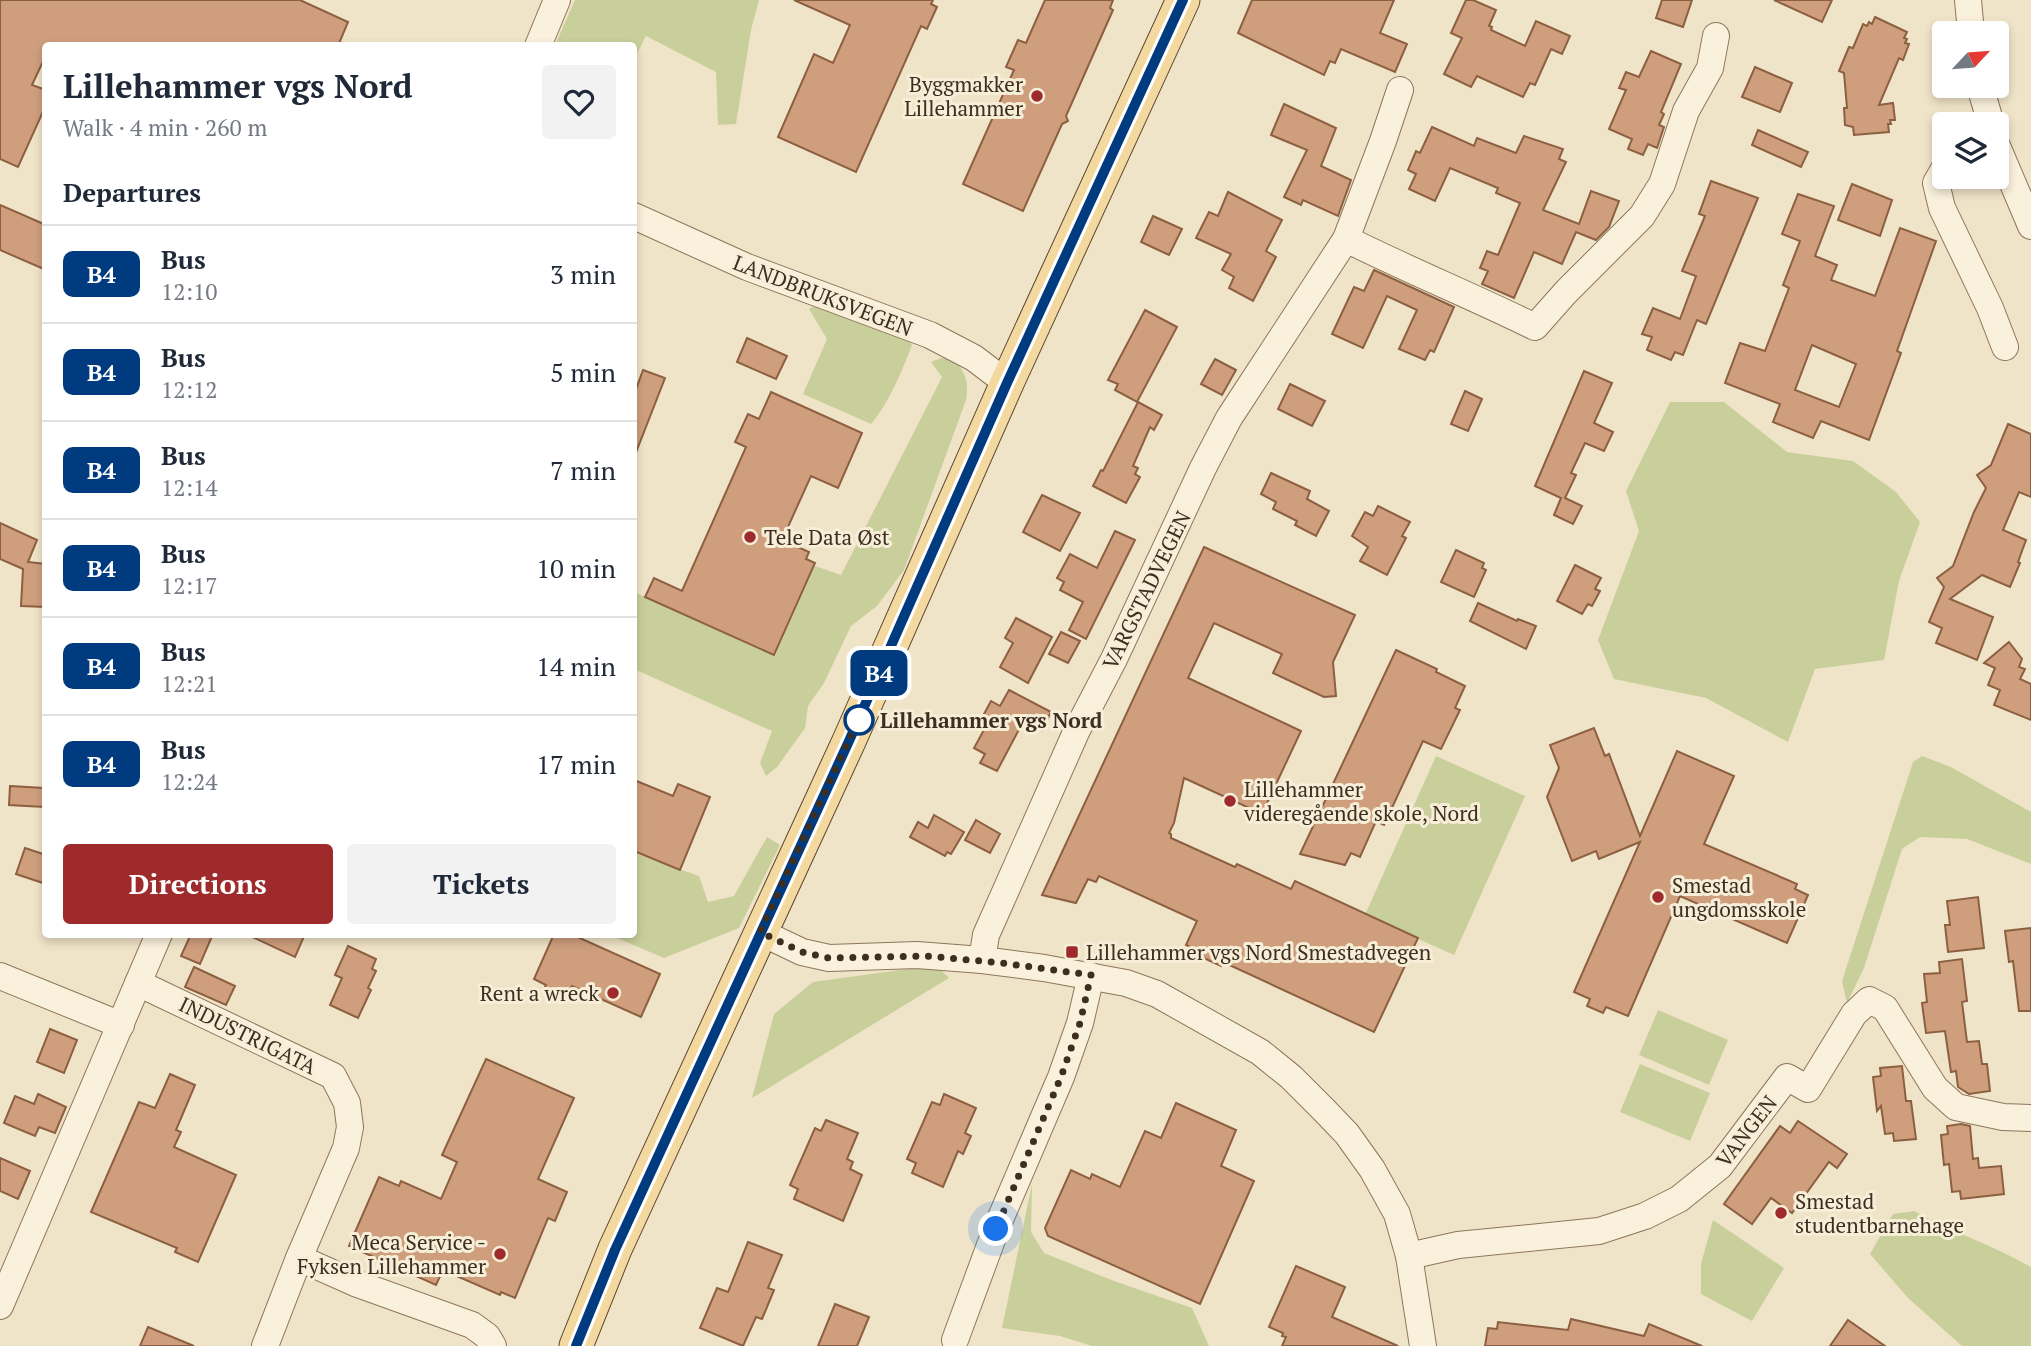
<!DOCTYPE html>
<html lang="en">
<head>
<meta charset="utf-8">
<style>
	body { margin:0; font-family:"PT Serif",serif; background:#f2f2f3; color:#1f2937; height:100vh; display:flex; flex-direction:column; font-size:26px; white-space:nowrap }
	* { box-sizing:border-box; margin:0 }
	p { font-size:23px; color:#747a83 }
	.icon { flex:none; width:38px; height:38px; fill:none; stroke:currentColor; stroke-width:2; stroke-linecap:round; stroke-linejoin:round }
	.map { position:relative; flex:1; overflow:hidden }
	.side { position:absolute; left:42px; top:42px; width:595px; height:896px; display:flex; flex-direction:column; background:#fff; border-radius:7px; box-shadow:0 4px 10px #0003 }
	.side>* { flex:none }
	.badge { padding:0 14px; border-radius:10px; font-size:24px; line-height:46px }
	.needle { width:46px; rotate:64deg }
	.fabs { position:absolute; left:1932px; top:21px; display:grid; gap:14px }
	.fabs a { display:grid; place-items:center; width:77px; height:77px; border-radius:7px; background:#fff; box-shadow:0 4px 10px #0003; font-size:35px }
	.you { position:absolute; width:35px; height:35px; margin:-18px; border:5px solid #fff; border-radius:50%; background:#1a73e8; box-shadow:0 0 0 10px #1a73e833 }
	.map>.badge { position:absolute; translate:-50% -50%; box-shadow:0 0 0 4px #fff }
	h2 { padding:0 21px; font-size:26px; line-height:63px }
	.round { display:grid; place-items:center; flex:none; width:74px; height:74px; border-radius:7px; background:#f2f2f3 }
	.head { display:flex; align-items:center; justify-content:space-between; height:119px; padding:0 21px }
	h1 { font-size:33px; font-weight:800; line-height:52px }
	.primary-button { display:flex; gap:14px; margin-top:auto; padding:14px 21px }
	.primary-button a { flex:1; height:80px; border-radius:7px; background:#9e2a2b; color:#fff; font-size:28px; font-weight:800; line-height:80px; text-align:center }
	.primary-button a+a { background:#f2f2f3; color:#1f2937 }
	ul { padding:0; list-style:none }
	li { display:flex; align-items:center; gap:21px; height:98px; padding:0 21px; border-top:2px solid #e0e1e3 }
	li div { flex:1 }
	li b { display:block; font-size:26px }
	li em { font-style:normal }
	li .badge { min-width:77px; font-weight:700; text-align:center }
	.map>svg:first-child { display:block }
	.green { fill:#c9cf9b }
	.building { fill:#cf9f7d; stroke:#8d5f41; stroke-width:2; fill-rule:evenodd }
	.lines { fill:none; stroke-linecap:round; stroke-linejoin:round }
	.minor-casing { stroke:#8d765c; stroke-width:28 }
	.major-casing { stroke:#5b4430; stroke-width:35 }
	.minor { stroke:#faf1dc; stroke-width:26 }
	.major { stroke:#f3d9a0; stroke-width:33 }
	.line-casing { stroke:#fff; stroke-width:16 }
	.line { stroke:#003b80; stroke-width:10 }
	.walk { stroke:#3d2e20; stroke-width:7; stroke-dasharray:0 12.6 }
	.poi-dot { fill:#9e2a2b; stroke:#f7eed8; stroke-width:2.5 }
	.stop-dot { fill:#fff; stroke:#003b80; stroke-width:3.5 }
	.labels { text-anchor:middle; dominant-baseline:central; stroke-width:6; stroke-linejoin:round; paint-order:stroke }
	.poi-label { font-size:21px; fill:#3d2e20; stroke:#f7eed8; text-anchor:start }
	.street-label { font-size:21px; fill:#3d2e20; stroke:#f7eed8 }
	.stop-label { font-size:21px; font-weight:bold; fill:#3d2e20; stroke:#f7eed8; text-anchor:start }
</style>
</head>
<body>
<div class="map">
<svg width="2031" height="1346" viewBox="0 0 2031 1346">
	<rect width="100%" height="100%" fill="#f0e4c8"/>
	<g class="green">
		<polygon points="575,0 759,0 751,30 736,124 718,125 716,72 646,36 634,60 634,46 555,45"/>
		<path d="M 821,301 L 906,336 L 912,345 C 901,373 890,401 871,424 L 803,394 L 827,339 L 809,309 Z"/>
		<path d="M 941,358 L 954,359 C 966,374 969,382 966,400 L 904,570 L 877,606 L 851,626 L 824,683 L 808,706 L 805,728 L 777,767 L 766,776 L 760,763 L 772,731 L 634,669 L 634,592 L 775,656 L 815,566 L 841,575 L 942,377 L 931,362 Z"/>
		<polygon points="1670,402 1724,402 1787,452 1853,461 1896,492 1920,522 1899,581 1884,660 1815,669 1788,742 1706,698 1614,679 1598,640 1639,531 1626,491"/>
		<polygon points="1436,756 1525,796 1454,955 1365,915"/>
		<polygon points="1922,756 1951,767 2031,812 2031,864 1967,839 1920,837 1902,849 1864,968 1847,1003 1842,981 1913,762"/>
		<polygon points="767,837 780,845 739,928 664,958 610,935 634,934 634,853 699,876 708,902 734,896"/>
		<polygon points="936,965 949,978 752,1098 774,1014 813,982"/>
		<polygon points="1658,1010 1728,1040 1709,1085 1639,1055"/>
		<polygon points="1640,1064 1710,1093 1690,1141 1620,1112"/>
		<polygon points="1032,1184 1031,1232 1044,1253 1114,1281 1192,1308 1209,1346 1092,1346 1060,1336 1002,1328"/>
		<path d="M 1914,1211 C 1952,1232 1993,1245 2031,1267 L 2031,1346 L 1962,1346 L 1908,1298 L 1870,1254 L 1893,1214 Z"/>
		<polygon points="1713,1220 1784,1268 1752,1321 1701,1294 1701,1264"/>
	</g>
	<g class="building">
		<polygon points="0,0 300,0 348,22 338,46 46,46 46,55 32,85 46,90 46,105 18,167 0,159"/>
		<polygon points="794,0 933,0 931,4 937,7 927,29 921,26 856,172 778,137 814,54 833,63 850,25"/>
		<polygon points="1045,0 1113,0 1110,8 1113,10 1066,116 1068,121 1062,124 1023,211 963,184 1014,70 1006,67 1018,40 1026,43"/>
		<polygon points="1252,0 1394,0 1380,33 1407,44 1395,72 1341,49 1335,63 1330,61 1324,75 1238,33"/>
		<polygon points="1466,0 1473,0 1496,10 1489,26 1492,27 1491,30 1525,46 1536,21 1570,36 1562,54 1551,49 1535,85 1530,83 1523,97 1477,76 1471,87 1444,74 1462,38 1451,33"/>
		<polygon points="1662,0 1692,0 1683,27 1656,18"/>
		<polygon points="1774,0 1832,0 1822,22"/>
		<polygon points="1875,17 1907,32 1904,38 1907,39 1905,43 1909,44 1903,60 1899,58 1879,105 1893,103 1895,120 1890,120 1891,124 1888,124 1889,132 1854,135 1853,127 1845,125 1844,108 1847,108 1844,73 1839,71 1849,47 1853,48 1863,24 1867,26 1869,22 1872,24"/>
		<polygon points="1651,51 1681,64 1661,112 1664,114 1659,125 1664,127 1657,148 1648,144 1643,155 1628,149 1632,139 1609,129 1626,90 1619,88 1626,72 1639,77"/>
		<polygon points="1755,67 1792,83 1780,112 1742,97"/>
		<polygon points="1284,104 1336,128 1321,166 1351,180 1338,216 1303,200 1301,205 1284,197 1307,150 1271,135"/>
		<polygon points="1432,127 1474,146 1477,138 1516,153 1524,136 1563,149 1559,159 1566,162 1543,210 1579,224 1591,191 1619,201 1609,227 1596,240 1576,232 1562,264 1534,252 1514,298 1482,284 1488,271 1480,268 1487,251 1498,255 1520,203 1496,193 1498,188 1450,168 1435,201 1409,189 1416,174 1408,170 1416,151 1420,153"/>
		<polygon points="1758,130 1808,152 1801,167 1752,145"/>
		<polygon points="1711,181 1758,198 1706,324 1697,320 1683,355 1675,352 1671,360 1647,350 1652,337 1642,334 1653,308 1680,319 1696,276 1682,271 1705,216 1699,214"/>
		<polygon points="1852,184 1892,200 1880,236 1838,220"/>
		<polygon points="1228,192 1282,220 1266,251 1276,257 1253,301 1229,288 1234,277 1222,270 1231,254 1196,238 1209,212 1218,216"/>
		<path d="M 1798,194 L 1834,206 L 1815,256 L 1837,265 L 1831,280 L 1875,296 L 1900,228 L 1936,241 L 1897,351 L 1901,353 L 1869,440 L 1821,421 L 1813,438 L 1773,422 L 1780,404 L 1725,383 L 1740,343 L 1765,351 L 1789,288 L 1783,285 L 1800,241 L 1782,234 ZM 1812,345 L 1856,364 L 1839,407 L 1795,390 Z"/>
		<polygon points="0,205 46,225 46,270 0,250"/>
		<polygon points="1153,216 1182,229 1169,255 1141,242"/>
		<polygon points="1374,270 1454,307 1434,352 1430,350 1425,360 1399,349 1417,310 1387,296 1363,348 1332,334 1354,287 1364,291"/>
		<polygon points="1145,310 1177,327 1137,402 1115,390 1118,384 1108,380"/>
		<polygon points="747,338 787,356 776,379 737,362"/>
		<polygon points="1215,359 1236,370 1222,395 1201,384"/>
		<polygon points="643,370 665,378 635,455 634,395"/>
		<polygon points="1584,371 1612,383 1594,423 1613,432 1604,451 1585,443 1571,473 1576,475 1565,498 1582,506 1573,524 1554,515 1561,498 1535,486"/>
		<polygon points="1290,384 1325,401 1312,426 1278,409"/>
		<polygon points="1465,391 1482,399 1468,431 1451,424"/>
		<polygon points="771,392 862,433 838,488 811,476 782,540 809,552 806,559 815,563 774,655 645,597 654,578 682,591 746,447 735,442 748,414 759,419"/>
		<polygon points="1138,402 1162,415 1154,430 1150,427 1133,466 1138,468 1135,474 1140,477 1126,503 1093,486 1101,470 1103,471"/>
		<polygon points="2008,424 2031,434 2031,497 2019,492 2003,530 2026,540 2018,562 2020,563 2010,587 1982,575 1950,599 1993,617 1977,660 1936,643 1942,628 1929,622 1944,587 1937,578 1953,566 1974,512 1986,488 1977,475 1991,465"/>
		<polygon points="1271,473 1310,491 1307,499 1329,511 1316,536 1295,525 1297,521 1273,509 1276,502 1261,494"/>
		<polygon points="1042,495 1080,513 1060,551 1023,532"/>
		<polygon points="1378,506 1410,522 1402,536 1406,538 1387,575 1360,561 1368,547 1352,536 1365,512 1373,516"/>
		<polygon points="0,523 37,540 28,562 46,564 46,607 21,606 23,569 0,559"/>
		<polygon points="1115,531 1135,540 1086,639 1069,630 1083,602 1060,590 1064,582 1057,578 1070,554 1097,568"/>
		<polygon points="1204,547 1355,615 1333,662 1336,696 1324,697 1273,673 1282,654 1214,623 1188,678 1301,731 1262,814 1184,778 1174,823 1169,833 1171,834 1171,838 1235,867 1237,864 1291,889 1295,881 1418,938 1374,1032 1223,962 1221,966 1195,954 1197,950 1186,945 1197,921 1099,876 1096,882 1088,879 1076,903 1042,895"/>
		<polygon points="1456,550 1484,563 1482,568 1486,570 1474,597 1441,582"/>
		<polygon points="1575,565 1601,578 1595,589 1600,591 1592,606 1588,604 1582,614 1557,601"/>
		<polygon points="1478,603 1517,621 1518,619 1536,626 1526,649 1470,621"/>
		<polygon points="1016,618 1052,637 1028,683 1000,667 1013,643 1005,638"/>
		<polygon points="1061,632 1080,641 1068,663 1049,654"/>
		<polygon points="2009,642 2022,659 2019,667 2025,669 2020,679 2031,684 2031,720 1994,705 2000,690 1988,685 1995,668 1984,663"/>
		<polygon points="1396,650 1437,669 1436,672 1465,686 1455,708 1460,710 1441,749 1423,741 1384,825 1376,821 1360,857 1351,853 1345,865 1300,854"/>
		<polygon points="1009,690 1051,712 1042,730 1024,720 997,771 980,763 985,754 974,748 985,728 978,725 991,701 1000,706"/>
		<polygon points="1594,728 1605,756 1609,754 1640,836 1677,751 1734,776 1704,844 1797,884 1795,889 1808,895 1787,943 1680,896 1628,1016 1606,1007 1603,1013 1587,1006 1590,999 1574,992 1640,842 1599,859 1596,851 1572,861 1547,797 1559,768 1550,745"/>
		<polygon points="634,780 673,796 678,784 710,797 680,870 634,851"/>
		<polygon points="10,786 44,788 44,807 9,805"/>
		<polygon points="934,815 964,832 951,854 947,852 945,856 910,837 918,822 928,828"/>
		<polygon points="976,820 1000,834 990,853 965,840"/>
		<polygon points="25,848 46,855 46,884 16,874"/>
		<polygon points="1978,897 1984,948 1948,952 1945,925 1950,925 1947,901"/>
		<polygon points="2031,928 2031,1011 2019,1011 2013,961 2009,962 2005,931"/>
		<polygon points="191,934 213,934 200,964 181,956"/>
		<polygon points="246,934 305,934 295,957"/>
		<polygon points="554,934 571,934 660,974 641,1017 572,986 566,999 544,989 546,985 534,979"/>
		<polygon points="348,946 376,959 372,969 376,971 368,988 371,990 358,1018 330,1005 342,978 335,975"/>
		<polygon points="1962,959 1967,1001 1962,1002 1967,1042 1979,1041 1982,1064 1987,1064 1990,1091 1969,1094 1958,1087 1956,1071 1951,1072 1945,1031 1926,1033 1922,1003 1927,1002 1924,974 1940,973 1939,962"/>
		<polygon points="194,967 235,986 226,1005 185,987"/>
		<polygon points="50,1029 77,1040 64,1073 37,1062"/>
		<polygon points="486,1059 574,1098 538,1179 567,1192 555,1221 548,1218 515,1298 501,1292 500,1295 443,1270 436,1285 349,1246 379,1177 399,1186 401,1181 441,1199 457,1162 442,1155"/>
		<polygon points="1902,1066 1906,1101 1911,1101 1916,1139 1894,1141 1893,1133 1885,1134 1881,1106 1877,1111 1873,1077 1881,1076 1880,1068"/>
		<polygon points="170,1074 195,1085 176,1130 181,1132 174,1147 236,1175 198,1262 175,1252 177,1248 91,1212 139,1102 155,1108"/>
		<polygon points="38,1094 66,1107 55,1133 39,1127 35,1136 4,1123 15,1096 34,1104"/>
		<polygon points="944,1094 976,1108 965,1133 971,1136 963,1154 958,1151 943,1187 912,1173 916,1163 907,1159 932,1102 940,1105"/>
		<polygon points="1176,1103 1236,1130 1221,1166 1254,1181 1200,1304 1048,1236 1045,1228 1071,1170 1090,1179 1092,1174 1120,1187 1145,1131 1161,1138"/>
		<polygon points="826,1120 858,1133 847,1159 853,1162 850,1169 862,1175 843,1221 794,1199 798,1189 790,1185 815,1128 821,1131"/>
		<polygon points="1798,1121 1847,1154 1837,1168 1829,1162 1792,1213 1771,1198 1752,1224 1724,1204 1780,1126 1790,1133"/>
		<polygon points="1961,1124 1970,1126 1973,1159 1978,1158 1979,1168 2001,1166 2004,1194 1961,1199 1960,1191 1952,1192 1949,1164 1944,1165 1941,1135 1948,1134 1947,1126"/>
		<polygon points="0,1158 30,1171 18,1199 0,1191"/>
		<polygon points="748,1242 782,1255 768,1288 774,1290 767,1307 762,1319 756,1317 743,1346 700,1328 717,1288 728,1292"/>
		<polygon points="1296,1266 1345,1287 1332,1317 1398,1346 1282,1346 1286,1337 1282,1336 1283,1333 1269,1327"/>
		<polygon points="835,1304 869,1317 857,1346 818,1346"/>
		<polygon points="1571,1319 1644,1336 1649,1324 1702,1346 1485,1346 1488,1328 1497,1329 1498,1322 1568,1330"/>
		<polygon points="1848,1320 1885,1346 1830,1346"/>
		<polygon points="148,1327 194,1346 140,1346"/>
	</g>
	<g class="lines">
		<defs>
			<g id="minor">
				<polyline points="1968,0 1971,33"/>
				<polyline points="538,46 557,0"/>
				<polyline points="1980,86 1991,124"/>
				<polyline points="1997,146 2031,226"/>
				<polyline points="1944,169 1936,183 1942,208 1990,308 2005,347"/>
				<polyline points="634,216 747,267 930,335 974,358 1007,383"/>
				<path d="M 1346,239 C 1408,270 1472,296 1535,327 L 1566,292 L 1642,216 L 1662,184 L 1686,111 L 1710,68 L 1716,36"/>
				<polyline points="760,932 802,952 829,958 917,955 982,960 1044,968 1126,983 1157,994 1260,1052 1291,1077 1325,1111 1347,1134 1372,1169 1397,1214 1409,1256 1423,1346"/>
				<polyline points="982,960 986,935 1077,730 1114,659 1203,468 1229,418 1346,239 1383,141 1400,90"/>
				<polyline points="0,976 121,1025"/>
				<polyline points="138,983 333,1076 347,1103 350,1127 346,1148 299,1258 265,1346"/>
				<polyline points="1409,1256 1458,1245 1599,1231 1645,1216 1679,1199 1720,1166 1787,1077 1808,1089 1854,1014 1869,1000 1885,1008 1935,1088 1956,1107 2003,1117 2031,1118"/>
				<polyline points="299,1258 355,1283 472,1325 487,1336 493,1346"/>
				<polyline points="0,1306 159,934"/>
				<polyline points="955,1340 996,1229 1061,1077 1080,1023 1091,976"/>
			</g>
			<polyline id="major" points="576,1346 615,1249 849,741 1007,383 1183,0"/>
		</defs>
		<use href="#minor" class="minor-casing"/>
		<use href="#major" class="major-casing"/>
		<use href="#minor" class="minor"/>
		<use href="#major" class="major"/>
	</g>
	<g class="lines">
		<defs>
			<polyline id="line" points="576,1346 615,1250 849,741 1007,383 1183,0"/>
		</defs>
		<use href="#line" class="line-casing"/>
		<use href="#line" class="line"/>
		<polyline class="walk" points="859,720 860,716 760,932 802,952 829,958 927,956 1002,963 1091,975 1080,1023 1061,1077 996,1229"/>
	</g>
	<g class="poi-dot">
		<circle cx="1037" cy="96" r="7"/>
		<circle cx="750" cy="537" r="7"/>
		<circle cx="1230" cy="801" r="7"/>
		<circle cx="1658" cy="897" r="7"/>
		<rect x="1065" y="945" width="14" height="14" rx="3.5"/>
		<circle cx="613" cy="993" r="7"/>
		<circle cx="1781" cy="1213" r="7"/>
		<circle cx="500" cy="1254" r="7"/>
	</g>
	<circle class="stop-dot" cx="859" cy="720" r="14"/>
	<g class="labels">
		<g class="poi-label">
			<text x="1023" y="84" text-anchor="end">Byggmakker<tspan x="1023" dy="24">Lillehammer</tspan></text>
			<text x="764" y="537">Tele Data Øst</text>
			<text x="1244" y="789">Lillehammer<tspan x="1244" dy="24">videregående skole, Nord</tspan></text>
			<text x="1672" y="885">Smestad<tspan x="1672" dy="24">ungdomsskole</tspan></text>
			<text x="1086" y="952">Lillehammer vgs Nord Smestadvegen</text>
			<text x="599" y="993" text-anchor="end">Rent a wreck</text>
			<text x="1795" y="1201">Smestad<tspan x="1795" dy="24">studentbarnehage</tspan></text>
			<text x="486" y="1242" text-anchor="end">Meca Service -<tspan x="486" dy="24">Fyksen Lillehammer</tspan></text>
		</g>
		<g class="street-label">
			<text transform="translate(823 295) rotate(21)">LANDBRUKSVEGEN</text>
			<text transform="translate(1146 590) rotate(-64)">VARGSTADVEGEN</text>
			<text transform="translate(248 1035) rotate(26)">INDUSTRIGATA</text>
			<text transform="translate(1746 1131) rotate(-52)">VANGEN</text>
		</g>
		<g class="stop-label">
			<text x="880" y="720">Lillehammer vgs Nord</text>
		</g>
	</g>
</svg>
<div class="fabs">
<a><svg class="needle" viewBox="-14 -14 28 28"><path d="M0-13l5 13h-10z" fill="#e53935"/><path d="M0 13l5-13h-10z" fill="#747a83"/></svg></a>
<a><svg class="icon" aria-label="layers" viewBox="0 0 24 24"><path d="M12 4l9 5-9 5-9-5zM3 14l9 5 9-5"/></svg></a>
</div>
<div class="you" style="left:996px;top:1229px"></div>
<b class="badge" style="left:879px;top:673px;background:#003b80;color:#fff">B4</b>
<section class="side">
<div class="head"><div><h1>Lillehammer vgs Nord</h1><p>Walk · 4 min · 260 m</p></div><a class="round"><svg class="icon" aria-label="heart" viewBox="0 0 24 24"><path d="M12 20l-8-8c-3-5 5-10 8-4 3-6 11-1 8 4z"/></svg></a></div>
<h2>Departures</h2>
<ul>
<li><span class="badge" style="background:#003b80;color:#fff">B4</span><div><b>Bus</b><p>12:10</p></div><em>3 min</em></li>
<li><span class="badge" style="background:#003b80;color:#fff">B4</span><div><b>Bus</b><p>12:12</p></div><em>5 min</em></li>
<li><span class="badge" style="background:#003b80;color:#fff">B4</span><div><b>Bus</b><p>12:14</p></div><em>7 min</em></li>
<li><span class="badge" style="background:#003b80;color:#fff">B4</span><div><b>Bus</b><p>12:17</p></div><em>10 min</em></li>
<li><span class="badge" style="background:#003b80;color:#fff">B4</span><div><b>Bus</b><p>12:21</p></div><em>14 min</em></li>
<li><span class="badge" style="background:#003b80;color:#fff">B4</span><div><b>Bus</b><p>12:24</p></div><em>17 min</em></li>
</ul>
<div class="primary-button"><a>Directions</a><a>Tickets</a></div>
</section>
</div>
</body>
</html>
